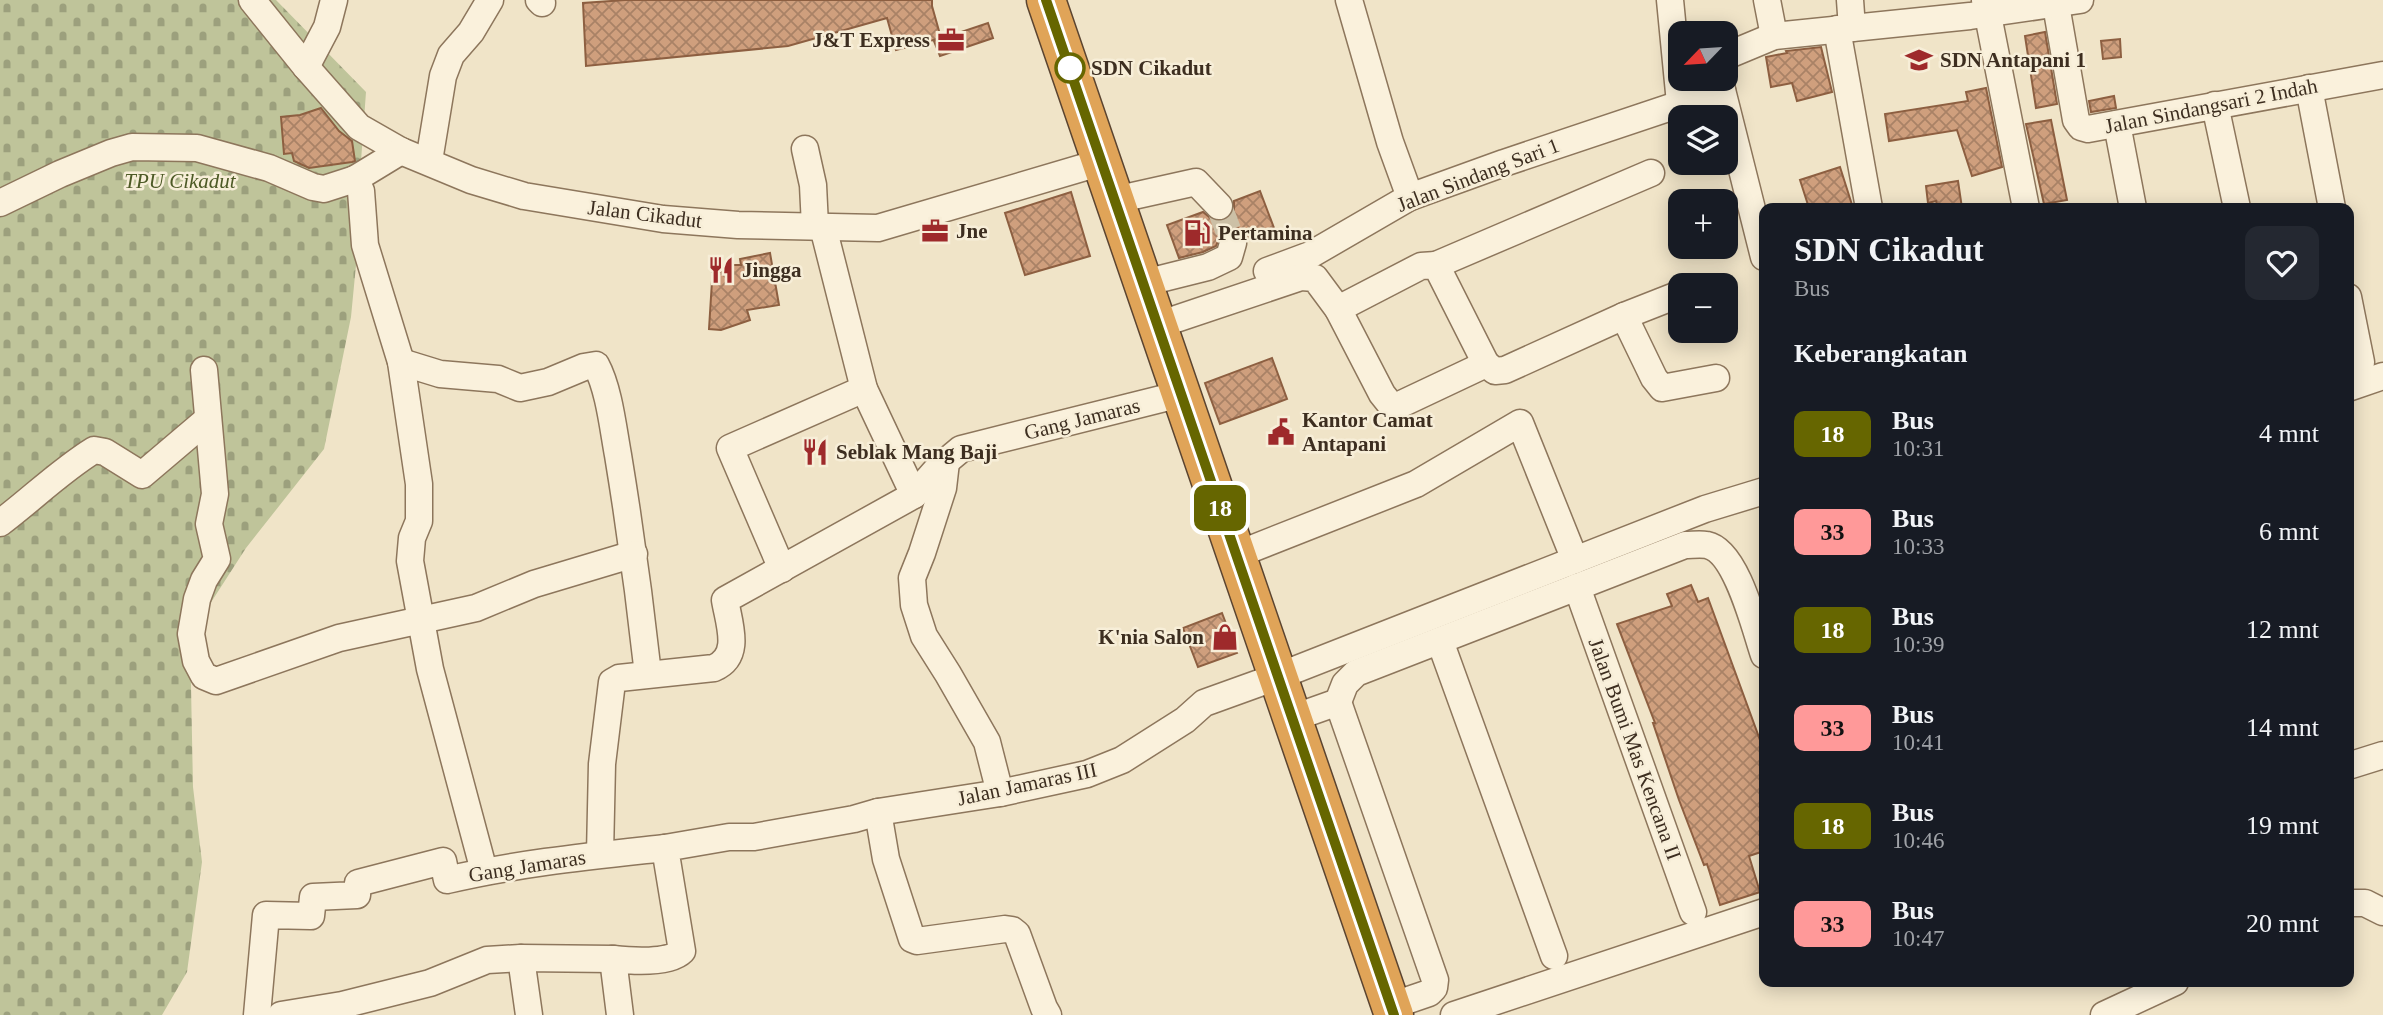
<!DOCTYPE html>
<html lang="id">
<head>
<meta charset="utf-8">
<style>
	body { margin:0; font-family:Georgia,serif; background:#242831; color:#f1f3f6; height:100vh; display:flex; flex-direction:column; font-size:26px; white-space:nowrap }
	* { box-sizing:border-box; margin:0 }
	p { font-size:23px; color:#9ea1a6 }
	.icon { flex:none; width:38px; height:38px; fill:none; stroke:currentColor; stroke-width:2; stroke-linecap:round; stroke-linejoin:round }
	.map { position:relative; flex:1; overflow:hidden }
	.sheet { position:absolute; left:1759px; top:203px; width:595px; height:784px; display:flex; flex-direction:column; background:#171b24; border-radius:14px; box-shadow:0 4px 18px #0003 }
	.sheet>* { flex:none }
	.badge { padding:0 14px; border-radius:10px; font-size:24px; line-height:46px }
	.needle { width:46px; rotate:245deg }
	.tools { position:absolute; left:1668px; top:21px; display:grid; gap:14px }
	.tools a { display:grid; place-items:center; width:70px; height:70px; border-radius:14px; background:#171b24; box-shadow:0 4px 18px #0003; font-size:35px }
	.map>.badge { position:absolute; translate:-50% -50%; box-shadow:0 0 0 4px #fff }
	h2 { padding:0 35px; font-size:26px; line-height:63px }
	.round { display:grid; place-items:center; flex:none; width:74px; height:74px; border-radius:14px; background:#242831 }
	.head { display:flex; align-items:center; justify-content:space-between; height:119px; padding:0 35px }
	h1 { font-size:33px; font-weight:800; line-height:52px }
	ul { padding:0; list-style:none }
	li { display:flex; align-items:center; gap:21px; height:98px; padding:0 35px }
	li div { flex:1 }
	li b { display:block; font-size:26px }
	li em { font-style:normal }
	li .badge { min-width:77px; font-weight:700; text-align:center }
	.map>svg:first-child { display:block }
	.cemetery { fill:url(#cemetery-stones) }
	.building { fill:url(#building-cross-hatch); stroke:#8d5f41; stroke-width:2 }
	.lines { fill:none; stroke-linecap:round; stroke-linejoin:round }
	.minor-tunnel { stroke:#ccc0a6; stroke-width:26; stroke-dasharray:26 13; stroke-linecap:butt }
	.minor-casing { stroke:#8d765c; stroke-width:29 }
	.highway-casing { stroke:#5b4430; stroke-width:41 }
	.minor { stroke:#faf1dc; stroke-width:26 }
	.highway { stroke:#e0a458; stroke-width:38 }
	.line-casing { stroke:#fff; stroke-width:16 }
	.line { stroke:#660; stroke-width:10 }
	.stop-dot { fill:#fff; stroke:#660; stroke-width:3.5 }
	.labels { text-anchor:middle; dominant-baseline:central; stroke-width:5; stroke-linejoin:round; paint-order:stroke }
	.poi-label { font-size:21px; font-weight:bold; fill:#3d2e20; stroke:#f7eed8; text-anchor:start }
	.stop-label { font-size:21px; font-weight:bold; fill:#3d2e20; stroke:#f7eed8; text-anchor:start }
	.street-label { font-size:21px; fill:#3d2e20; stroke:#f7eed8 }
	.park-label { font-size:21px; font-style:italic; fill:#4d5a26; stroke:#f7eed8 }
</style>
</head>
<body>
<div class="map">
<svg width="2383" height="1015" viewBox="0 0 2383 1015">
	<defs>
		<pattern id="cemetery-stones" width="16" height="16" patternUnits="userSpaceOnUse" patternTransform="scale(1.75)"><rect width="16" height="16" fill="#bfc49a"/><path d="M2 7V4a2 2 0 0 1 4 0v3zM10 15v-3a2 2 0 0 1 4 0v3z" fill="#9ca07d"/></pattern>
		<pattern id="building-cross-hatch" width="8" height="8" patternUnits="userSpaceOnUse" patternTransform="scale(1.75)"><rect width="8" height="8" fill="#cf9f7d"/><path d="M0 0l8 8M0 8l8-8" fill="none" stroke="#a98266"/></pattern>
	</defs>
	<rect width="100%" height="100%" fill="#f0e4c8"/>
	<polygon class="cemetery" points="0,0 276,0 366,92 360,175 359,234 351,317 324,449 246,548 190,635 193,787 202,862 187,972 162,1015 0,1015"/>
	<g class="building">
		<polygon points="625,0 932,0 932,6 941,38 896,50 887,18 788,46 586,66 583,3"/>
		<polygon points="988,23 993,38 940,56 934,41"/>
		<polygon points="2045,32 2057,104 2036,108 2025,36"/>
		<polygon points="2120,39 2121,57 2103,59 2101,41"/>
		<polygon points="1821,47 1832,92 1797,101 1792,83 1771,87 1766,57 1787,53 1786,51"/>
		<polygon points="1986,88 2002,167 1972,176 1957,130 1889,141 1885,114 1968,101 1966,92"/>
		<polygon points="2114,96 2116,108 2091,112 2089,101"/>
		<polygon points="321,108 339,131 352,141 355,161 352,162 309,168 294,161 292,153 284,154 281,117 300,115"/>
		<polygon points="2051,120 2067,200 2044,204 2026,124"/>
		<polygon points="1840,167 1853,208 1809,208 1800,180"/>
		<polygon points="1958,181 1962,208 1938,208 1936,201 1928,203 1926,186"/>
		<polygon points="1260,191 1274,228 1248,238 1238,228 1229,228 1222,232 1216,246 1203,252 1179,258 1167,225 1203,212 1214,221 1223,221 1230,217 1234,211 1234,201"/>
		<polygon points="1071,192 1090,256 1025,275 1005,213"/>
		<polygon points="770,253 779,305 747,310 750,320 721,330 709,329 713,265 741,265 740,259"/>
		<polygon points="1272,358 1287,399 1220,424 1205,383"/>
		<polygon points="1691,585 1698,602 1708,598 1764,751 1764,851 1749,856 1760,892 1720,905 1707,864 1704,865 1679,800 1653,723 1655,723 1617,624 1672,606 1667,594"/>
		<polygon points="1222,613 1237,653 1198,667 1183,628"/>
	</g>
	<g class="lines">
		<polyline class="minor-tunnel" points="1219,206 1233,243"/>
		<defs>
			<g id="minor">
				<polyline points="252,0 306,67 359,127 401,151 471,180 524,196 663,219 738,225 878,228 1102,162"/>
				<polyline points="539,0 542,3"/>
				<polyline points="1349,0 1390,142 1410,197"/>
				<polyline points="1670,0 1680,103"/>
				<polyline points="1767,0 1774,36"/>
				<polyline points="1850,0 1852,28"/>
				<polyline points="1985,0 2026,208"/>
				<polyline points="2056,5 2076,120 2081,127 2088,129 2383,75"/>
				<polyline points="1837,29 1869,208"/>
				<polyline points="1726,56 1774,36 1970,16 2080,0"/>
				<polyline points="306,67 327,27 334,0"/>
				<polyline points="2309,88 2332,208"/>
				<polyline points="1722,90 1764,257"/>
				<polyline points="2215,105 2237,208"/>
				<polyline points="2117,124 2133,208"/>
				<polyline points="805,149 813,185 815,226"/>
				<polyline points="429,161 443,76 451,55 471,32 490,0"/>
				<polyline points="355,179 361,191 365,245 401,362 419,484 419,521 412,538 410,561 430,669 484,871"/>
				<polyline points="1115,200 1196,182 1219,206"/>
				<polyline points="0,203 60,174 111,153 132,147 197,148 269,168 313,187 324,189 355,179 401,151"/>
				<polyline points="823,227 864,389 914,495"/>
				<polyline points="1436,265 1651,173"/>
				<polyline points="1267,271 1310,255 1410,197 1504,163 1722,90 1720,79"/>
				<polyline points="1144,283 1208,267 1229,257 1233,243"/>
				<polyline points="2348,297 2361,362"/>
				<polyline points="1338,309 1421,266 1436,265 1486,364"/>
				<polyline points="1624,316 1654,378 1662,388 1716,378"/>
				<polyline points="1158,325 1301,277 1315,278 1338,309 1382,394 1390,404 1397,406 1486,364 1495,371 1505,370 1624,316 1680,294"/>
				<path d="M 401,362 L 440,374 L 498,379 L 520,388 L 548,382 L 584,367 L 596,365 C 609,389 613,428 618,455 C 630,528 640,601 648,674"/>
				<polyline points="204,370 215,494 209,524 217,559 204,580 197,599 191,634 196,661 204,676 216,681 339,638 476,608 534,584 634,554"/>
				<polyline points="2348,388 2383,376"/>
				<polyline points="946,462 943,488 922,553 912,578 914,605 924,636 948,674 987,742 1000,793"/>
				<path d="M 0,523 C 32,499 60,471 94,450 L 105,452 L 142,475 L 208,419"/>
				<polyline points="1236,555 1416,484 1520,423 1575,560"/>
				<polyline points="782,569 730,448 864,389"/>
				<polyline points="1577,587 1693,912"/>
				<polyline points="1440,641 1554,956"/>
				<polyline points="1338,702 1435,980 1434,988 1429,993 1391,1006"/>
				<path d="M 1293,718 L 1338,702 L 1345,684 L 1356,673 L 1685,545 C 1692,545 1700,544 1707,545 C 1737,551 1755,629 1764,655"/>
				<polyline points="2348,766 2383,755"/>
				<polyline points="878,812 886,859 912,939 917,941 1005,929 1012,930 1017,934 1044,1008 1048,1015"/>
				<path d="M 600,854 L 602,764 L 612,682 L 619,678 L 714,668 C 742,656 729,624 725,600 L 914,495 L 937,469 L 961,449 L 1181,394"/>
				<polyline points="2348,903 2365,903 2383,912"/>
				<polyline points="521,958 529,1015"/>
				<path d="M 257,1015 L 266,915 L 311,916 L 313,897 L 357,895 L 358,883 L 443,861 L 447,880 C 519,863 592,856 665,848"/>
				<polyline points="281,1015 342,1005 430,983 487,960 521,958 613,959"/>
				<path d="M 620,1015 L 613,959 C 631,961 669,964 682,951 L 665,848 L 729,837 L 754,837 L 854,819 L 878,812 L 1000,793 L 1087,774 L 1122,760 L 1185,720 L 1204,703 L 1279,676 L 1705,509 L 1764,491"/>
				<polyline points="1454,1015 1764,912"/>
				<polyline points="2104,1015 2175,982"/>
			</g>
			<polyline id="highway" points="1046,0 1394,1015"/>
		</defs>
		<use href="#minor" class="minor-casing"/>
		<use href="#highway" class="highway-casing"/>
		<use href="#minor" class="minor"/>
		<use href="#highway" class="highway"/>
	</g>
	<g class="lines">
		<defs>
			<polyline id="line" points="1046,0 1394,1015"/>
		</defs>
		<use href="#line" class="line-casing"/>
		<use href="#line" class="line"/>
	</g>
	<defs>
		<symbol id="office-bare" viewBox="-9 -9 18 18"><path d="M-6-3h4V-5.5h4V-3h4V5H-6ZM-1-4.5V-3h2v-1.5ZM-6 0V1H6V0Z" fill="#9e2a2b" stroke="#f7eed8" stroke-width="2.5" paint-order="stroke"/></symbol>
		<symbol id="school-bare" viewBox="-9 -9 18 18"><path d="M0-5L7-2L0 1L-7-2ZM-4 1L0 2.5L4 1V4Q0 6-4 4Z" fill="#9e2a2b" stroke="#f7eed8" stroke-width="2.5" paint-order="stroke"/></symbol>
		<symbol id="fuel-bare" viewBox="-9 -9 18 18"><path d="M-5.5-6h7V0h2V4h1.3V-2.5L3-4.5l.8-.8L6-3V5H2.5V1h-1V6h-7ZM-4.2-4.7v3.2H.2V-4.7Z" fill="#9e2a2b" stroke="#f7eed8" stroke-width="2.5" paint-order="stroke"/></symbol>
		<symbol id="restaurant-bare" viewBox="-9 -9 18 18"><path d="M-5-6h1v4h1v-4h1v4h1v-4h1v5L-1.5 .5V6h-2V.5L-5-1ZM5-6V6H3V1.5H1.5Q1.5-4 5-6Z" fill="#9e2a2b" stroke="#f7eed8" stroke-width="2.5" paint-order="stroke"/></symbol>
		<symbol id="civic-bare" viewBox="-9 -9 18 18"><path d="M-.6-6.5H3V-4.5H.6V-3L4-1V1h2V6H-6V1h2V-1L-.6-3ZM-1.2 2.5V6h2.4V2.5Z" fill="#9e2a2b" stroke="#f7eed8" stroke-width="2.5" paint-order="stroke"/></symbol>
		<symbol id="shop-bare" viewBox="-9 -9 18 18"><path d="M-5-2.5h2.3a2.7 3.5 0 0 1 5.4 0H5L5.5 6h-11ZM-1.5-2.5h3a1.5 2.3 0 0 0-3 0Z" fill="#9e2a2b" stroke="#f7eed8" stroke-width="2.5" paint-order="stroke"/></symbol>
	</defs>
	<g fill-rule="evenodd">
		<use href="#office-bare" x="932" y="21" width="38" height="38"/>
		<use href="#school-bare" x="1900" y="41" width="38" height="38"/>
		<use href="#office-bare" x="916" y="212" width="38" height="38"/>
		<use href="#fuel-bare" x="1178" y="214" width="38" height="38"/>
		<use href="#restaurant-bare" x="702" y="251" width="38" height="38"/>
		<use href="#civic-bare" x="1262" y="413" width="38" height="38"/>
		<use href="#restaurant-bare" x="796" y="433" width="38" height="38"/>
		<use href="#shop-bare" x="1206" y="618" width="38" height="38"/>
	</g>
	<circle class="stop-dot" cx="1070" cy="68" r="14"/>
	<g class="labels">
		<g class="poi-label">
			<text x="930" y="40" text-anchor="end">J&amp;T Express</text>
			<text x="1940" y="60">SDN Antapani 1</text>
			<text x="956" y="231">Jne</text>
			<text x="1218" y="233">Pertamina</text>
			<text x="742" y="270">Jingga</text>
			<text x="1302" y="420">Kantor Camat<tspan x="1302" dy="24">Antapani</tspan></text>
			<text x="836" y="452">Seblak Mang Baji</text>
			<text x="1204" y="637" text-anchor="end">K'nia Salon</text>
		</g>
		<g class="stop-label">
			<text x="1091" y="68">SDN Cikadut</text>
		</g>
		<g class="street-label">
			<text transform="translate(2211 106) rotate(-11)">Jalan Sindangsari 2 Indah</text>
			<text transform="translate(1478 175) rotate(-21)">Jalan Sindang Sari 1</text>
			<text transform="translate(645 214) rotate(7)">Jalan Cikadut</text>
			<text transform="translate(1082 419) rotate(-14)">Gang Jamaras</text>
			<text transform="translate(1635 749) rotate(70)">Jalan Bumi Mas Kencana II</text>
			<text transform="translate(1027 784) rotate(-12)">Jalan Jamaras III</text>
			<text transform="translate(527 866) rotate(-9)">Gang Jamaras</text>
		</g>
		<g class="park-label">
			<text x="180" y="181">TPU Cikadut</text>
		</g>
	</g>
</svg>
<div class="tools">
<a><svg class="needle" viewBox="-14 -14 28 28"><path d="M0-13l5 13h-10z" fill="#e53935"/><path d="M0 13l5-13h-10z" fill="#9ea1a6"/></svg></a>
<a><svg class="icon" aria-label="layers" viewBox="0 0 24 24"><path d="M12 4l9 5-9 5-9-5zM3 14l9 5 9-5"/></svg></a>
<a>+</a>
<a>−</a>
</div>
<b class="badge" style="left:1220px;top:508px;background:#660;color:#fff">18</b>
<section class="sheet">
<div class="head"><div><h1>SDN Cikadut</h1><p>Bus</p></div><a class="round"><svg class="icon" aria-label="heart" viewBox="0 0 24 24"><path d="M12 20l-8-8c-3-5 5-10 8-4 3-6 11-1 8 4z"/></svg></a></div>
<h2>Keberangkatan</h2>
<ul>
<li><span class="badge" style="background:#660;color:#fff">18</span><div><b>Bus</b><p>10:31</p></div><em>4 mnt</em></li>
<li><span class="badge" style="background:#f99;color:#111">33</span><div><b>Bus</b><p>10:33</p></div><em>6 mnt</em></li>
<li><span class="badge" style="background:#660;color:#fff">18</span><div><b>Bus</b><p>10:39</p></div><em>12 mnt</em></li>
<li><span class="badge" style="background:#f99;color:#111">33</span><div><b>Bus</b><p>10:41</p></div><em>14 mnt</em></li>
<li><span class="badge" style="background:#660;color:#fff">18</span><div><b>Bus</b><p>10:46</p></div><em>19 mnt</em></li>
<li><span class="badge" style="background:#f99;color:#111">33</span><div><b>Bus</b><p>10:47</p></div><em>20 mnt</em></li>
</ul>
</section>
</div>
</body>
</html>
